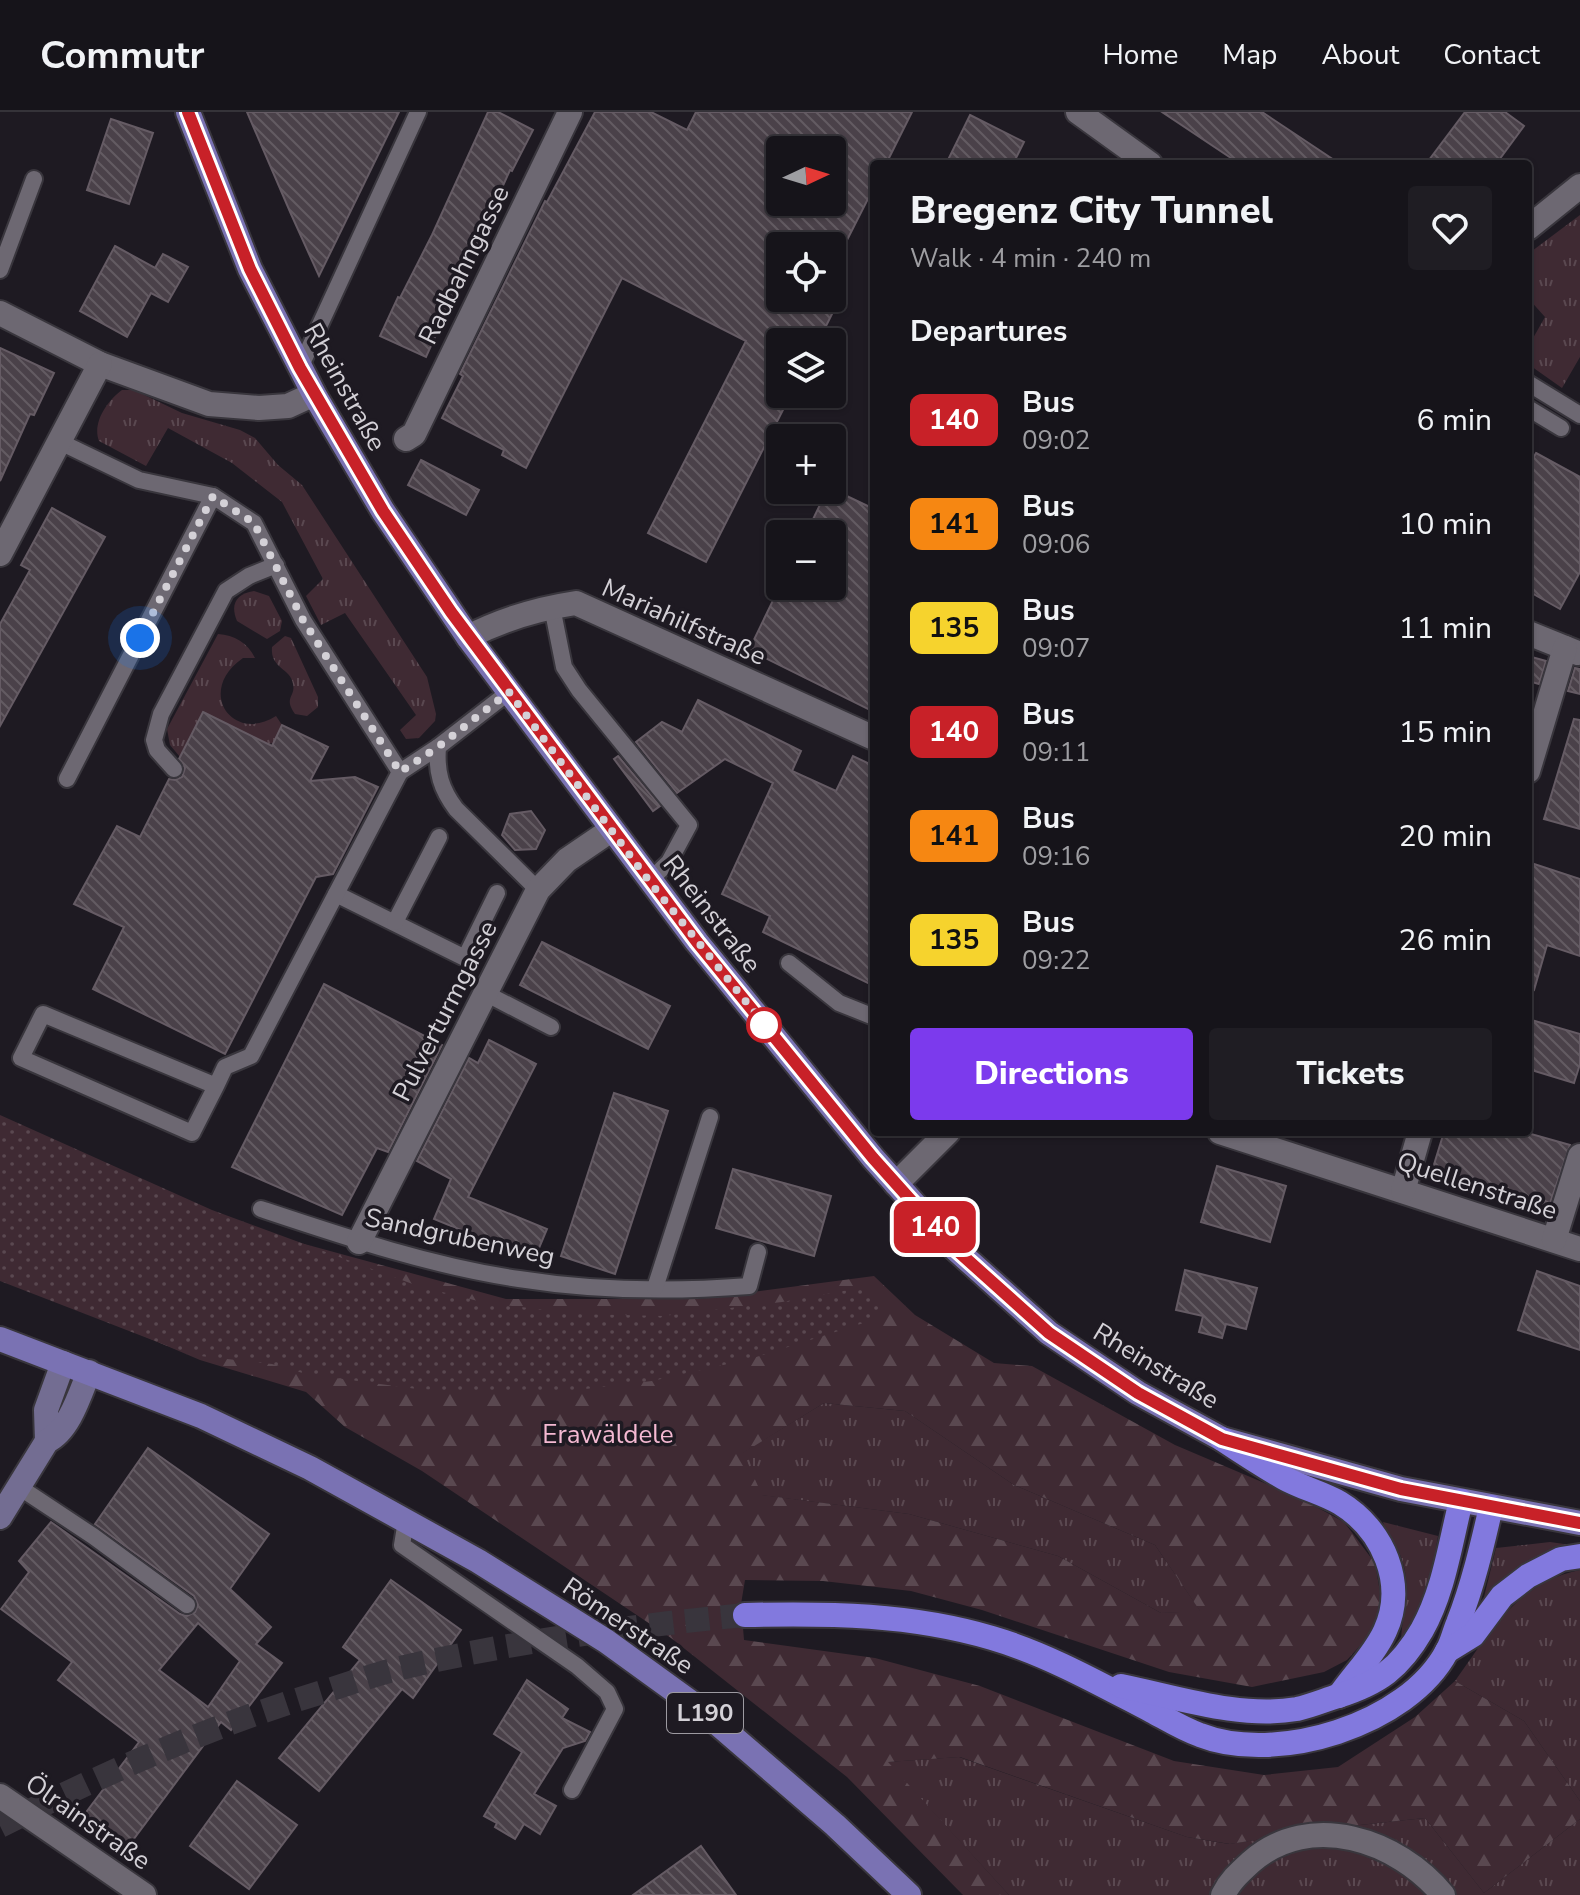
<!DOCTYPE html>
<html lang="en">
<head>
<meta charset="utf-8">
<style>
	body { margin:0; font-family:"Nunito Sans",sans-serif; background:#1f1d23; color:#f1f3f6; height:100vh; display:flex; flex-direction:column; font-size:30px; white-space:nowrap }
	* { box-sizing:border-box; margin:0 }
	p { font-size:26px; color:#9e9ea2 }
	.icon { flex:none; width:44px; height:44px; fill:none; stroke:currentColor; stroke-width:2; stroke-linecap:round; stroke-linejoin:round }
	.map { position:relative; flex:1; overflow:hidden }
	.sheet { position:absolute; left:870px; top:48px; width:662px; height:976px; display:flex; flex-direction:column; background:#16141a; border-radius:8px; box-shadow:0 2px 6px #0004,0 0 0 2px #353339 }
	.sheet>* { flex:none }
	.badge { padding:0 16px; border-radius:12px; font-size:28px; line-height:52px }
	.needle { width:52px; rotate:86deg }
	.controls { position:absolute; left:766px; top:24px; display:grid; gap:16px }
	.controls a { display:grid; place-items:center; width:80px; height:80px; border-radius:8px; background:#16141a; box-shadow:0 2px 6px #0004,0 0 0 2px #353339; font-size:40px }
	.you { position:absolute; width:40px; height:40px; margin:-20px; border:6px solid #fff; border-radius:50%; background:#1a73e8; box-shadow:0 0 0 12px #1a73e833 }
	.map>.badge { position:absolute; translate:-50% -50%; box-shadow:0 0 0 4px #fff }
	h2 { padding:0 40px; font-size:30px; line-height:72px }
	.round { display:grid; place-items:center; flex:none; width:84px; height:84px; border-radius:8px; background:#1f1d23 }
	.overview { display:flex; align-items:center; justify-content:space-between; height:136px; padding:0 40px }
	h1 { font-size:38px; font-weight:800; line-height:60px }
	.button { display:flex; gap:16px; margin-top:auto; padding:16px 40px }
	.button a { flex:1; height:92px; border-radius:8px; background:#7c3aed; color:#fff; font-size:32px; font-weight:800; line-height:92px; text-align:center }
	.button a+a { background:#1f1d23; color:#f1f3f6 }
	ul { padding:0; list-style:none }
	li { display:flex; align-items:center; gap:24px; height:104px; padding:0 40px }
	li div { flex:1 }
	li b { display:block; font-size:30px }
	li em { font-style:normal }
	li .badge { min-width:88px; font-weight:700; text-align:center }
	header { display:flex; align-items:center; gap:48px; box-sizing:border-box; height:112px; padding:0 40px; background:#16141a; border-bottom:2px solid #353339 }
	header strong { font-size:38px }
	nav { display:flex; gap:44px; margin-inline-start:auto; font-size:28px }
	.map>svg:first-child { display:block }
	.grass { fill:url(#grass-tufts) }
	.forest { fill:url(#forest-firs); fill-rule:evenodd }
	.park { fill:url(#park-dots) }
	.building { fill:url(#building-back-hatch); stroke:#655b64; stroke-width:2; fill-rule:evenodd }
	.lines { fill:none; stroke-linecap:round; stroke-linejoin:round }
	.highway-tunnel { stroke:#39353d; stroke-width:24; stroke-dasharray:24 12; stroke-linecap:butt }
	.lane-casing { stroke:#39363d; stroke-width:20 }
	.street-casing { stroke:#39363d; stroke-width:28 }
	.secondary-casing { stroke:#39363d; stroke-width:28 }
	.primary-casing { stroke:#39363d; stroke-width:28 }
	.highway-casing { stroke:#39363d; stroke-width:28 }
	.lane { stroke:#6d6872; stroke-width:16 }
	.street { stroke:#6d6872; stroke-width:24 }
	.secondary { stroke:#736d92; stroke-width:24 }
	.primary { stroke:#7a72b3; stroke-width:24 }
	.highway { stroke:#8279de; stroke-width:24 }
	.line-casing { stroke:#fff; stroke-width:18 }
	.line { stroke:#c82128; stroke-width:12 }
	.walk { stroke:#d4d1d7; stroke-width:8; stroke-dasharray:0 14.4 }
	.stop-dot { fill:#fff; stroke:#c82128; stroke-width:4 }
	.labels { text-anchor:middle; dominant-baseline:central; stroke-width:7; stroke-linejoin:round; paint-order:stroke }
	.shield { fill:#1e1a22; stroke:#9d9aa1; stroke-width:2 }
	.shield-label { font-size:24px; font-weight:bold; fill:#d4d1d7 }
	.street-label { font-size:26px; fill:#d4d1d7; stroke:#1e1a22 }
	.park-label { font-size:26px; fill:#f4b9d2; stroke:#1e1a22 }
</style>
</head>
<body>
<header>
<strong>Commutr</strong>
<nav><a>Home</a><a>Map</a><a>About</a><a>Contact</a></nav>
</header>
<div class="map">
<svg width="1580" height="1783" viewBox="0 0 1580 1783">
	<defs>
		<pattern id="grass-tufts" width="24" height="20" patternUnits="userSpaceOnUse" patternTransform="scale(2)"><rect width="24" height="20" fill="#3f2a33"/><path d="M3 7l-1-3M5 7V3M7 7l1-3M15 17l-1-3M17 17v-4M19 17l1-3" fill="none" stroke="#5a4850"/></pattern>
		<pattern id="forest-firs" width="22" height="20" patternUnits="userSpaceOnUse" patternTransform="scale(2)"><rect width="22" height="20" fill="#3f2a33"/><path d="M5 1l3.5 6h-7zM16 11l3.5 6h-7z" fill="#5a4850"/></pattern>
		<pattern id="park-dots" width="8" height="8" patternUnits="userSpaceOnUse" patternTransform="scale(2)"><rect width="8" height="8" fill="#3f2a33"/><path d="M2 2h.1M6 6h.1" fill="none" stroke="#5a4850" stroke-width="1.8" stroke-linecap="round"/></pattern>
		<pattern id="building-back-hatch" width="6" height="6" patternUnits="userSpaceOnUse" patternTransform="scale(2)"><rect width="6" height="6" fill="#4a4149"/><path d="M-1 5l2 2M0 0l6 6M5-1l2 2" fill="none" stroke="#635b62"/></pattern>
	</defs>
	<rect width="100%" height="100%" fill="#1e1a22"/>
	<g class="grass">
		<polygon points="1580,103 1580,245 1562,276 1528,252 1528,235 1545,205 1528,186 1528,142"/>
		<path d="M 122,278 L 134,278 L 182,301 L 240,318 L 255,326 L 278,353 L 302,373 L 427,565 L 436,602 L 435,609 L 419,626 L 406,627 L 400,618 L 416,603 L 345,501 L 321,513 L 306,484 L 323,467 L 282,390 L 232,351 L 168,316 L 146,354 L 99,329 C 92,311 107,289 122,278 Z"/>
		<path d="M 254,479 L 269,484 L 282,509 L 280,519 L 267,527 L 237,509 C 230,492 236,482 254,479 Z"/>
		<path d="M 218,522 C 234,523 248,531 255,546 L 243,546 C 195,579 233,632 276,604 L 282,613 L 273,631 L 268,632 L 203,600 L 180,645 L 170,633 L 167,617 Z"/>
		<path d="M 285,524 L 291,526 L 318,585 L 318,595 L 307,604 L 295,602 C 283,585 296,585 293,572 C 291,556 270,557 272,535 Z"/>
		<polygon points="824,1291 905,1299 1014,1373 1155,1433 1201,1500 1161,1501 1058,1444 909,1402 761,1383 742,1341"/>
		<path d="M 1383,1410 L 1438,1424 L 1429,1477 L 1422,1496 L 1401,1529 C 1402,1499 1413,1478 1401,1445 C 1397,1433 1386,1422 1383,1410 Z"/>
		<polygon points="1550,1430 1571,1433 1486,1487 1484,1485 1496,1436"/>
		<path d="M 1580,1458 L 1580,1689 L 1524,1609 L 1455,1569 C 1490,1521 1516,1471 1580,1458 Z"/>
		<polygon points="959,1645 1187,1725 1229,1732 1341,1715 1425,1706 1484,1781 1580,1707 1580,1783 1009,1783 887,1650"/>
	</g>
	<path class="forest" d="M 0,1039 L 235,1113 L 506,1187 L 699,1187 L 874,1164 L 915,1203 L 994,1251 L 1032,1254 L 1175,1333 L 1300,1386 L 1344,1410 L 1375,1451 L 1380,1480 L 1378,1505 L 1368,1525 L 1347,1548 L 1324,1560 L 1252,1575 L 1169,1560 L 982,1498 L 911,1479 L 823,1469 L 745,1468 L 741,1492 L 744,1528 L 875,1546 L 980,1574 L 1174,1649 L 1264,1663 L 1338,1655 L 1415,1605 L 1455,1569 L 1524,1609 L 1580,1689 L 1580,1707 L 1484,1781 L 1425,1706 L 1341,1715 L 1230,1732 L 1187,1725 L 960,1645 L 888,1650 L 1009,1783 L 963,1783 L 847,1665 L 671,1526 L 422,1359 L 345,1315 L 306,1280 L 200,1248 L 0,1163 ZM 824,1291 L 905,1299 L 1014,1373 L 1155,1433 L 1200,1499 L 1161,1501 L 1058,1444 L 909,1402 L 762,1383 L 743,1341 Z"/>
	<polygon class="park" points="0,1003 212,1098 418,1174 486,1191 579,1202 663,1204 782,1190 860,1176 872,1182 882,1195 873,1208 750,1247 652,1269 577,1278 492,1280 417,1277 306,1262 272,1252 191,1243 0,1169"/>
	<g class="building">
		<polygon points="247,0 399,0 319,164 291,102"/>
		<polygon points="488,0 498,0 533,18 512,59 510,58 426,245 380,224 398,185 400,186 432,123"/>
		<path d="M 595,0 L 651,0 L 687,18 L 696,0 L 912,0 L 886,52 L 874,52 L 874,75 L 844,134 L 780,134 L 780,186 L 840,186 L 818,230 L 780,230 L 780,282 L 791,282 L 706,450 L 648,421 L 746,229 L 622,166 L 526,356 L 502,343 L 504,338 L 442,306 L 463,264 L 460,262 L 545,89 L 547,90 ZM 780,38 L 832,38 L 832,90 L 780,90 Z"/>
		<polygon points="1162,0 1262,0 1340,52 1240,52"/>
		<polygon points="1465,0 1505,0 1524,14 1496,52 1426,52"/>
		<polygon points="970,3 1024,30 1013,52 946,52"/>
		<polygon points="111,7 153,21 129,92 87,78"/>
		<polygon points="115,134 155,156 163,142 188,155 168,190 151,181 127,225 80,199"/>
		<polygon points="0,236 54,261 34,303 30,302 0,369"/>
		<polygon points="1536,341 1580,365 1580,460 1560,497 1528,479 1528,355"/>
		<polygon points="421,348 479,378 466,403 408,373"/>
		<polygon points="832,377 874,397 874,600 749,538 780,474 832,474 832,422 806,422 827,378"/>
		<polygon points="52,396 105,425 0,614 0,512 30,458 21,453"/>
		<polygon points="1528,544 1546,549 1539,572 1528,569"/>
		<polygon points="1575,556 1580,557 1580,582 1568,579"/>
		<polygon points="698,588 801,639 792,659 836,679 853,644 874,654 874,874 763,820 770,804 722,782 773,671 725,647 677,681 636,630 662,610 682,620"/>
		<polygon points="203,600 272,634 282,613 328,635 310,669 355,665 378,675 333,762 316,765 225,942 93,877 124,815 74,792 117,714 140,725 169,667 175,668 182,665 185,656 179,647"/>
		<polygon points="1574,607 1580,608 1580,717 1544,707"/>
		<polygon points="618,644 660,694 653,699 614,647"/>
		<polygon points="531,699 545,718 536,737 515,738 502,723 510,702"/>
		<polygon points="1528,750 1580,767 1580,844 1547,833 1534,878 1528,877"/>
		<polygon points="542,830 670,894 648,937 520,873"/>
		<polygon points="324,872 442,933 388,1040 377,1036 342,1103 232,1055"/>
		<polygon points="1528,907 1580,922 1580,952 1574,971 1528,957"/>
		<polygon points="489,928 536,952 468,1085 547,1117 534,1148 434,1107 451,1067 417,1049 469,946 478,951"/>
		<polygon points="614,981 668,999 615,1162 561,1144"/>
		<polygon points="1444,1020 1524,1020 1570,1033 1550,1091 1545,1089 1544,1092 1432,1059"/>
		<polygon points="1217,1054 1286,1074 1270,1130 1201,1110"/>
		<polygon points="733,1057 831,1084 814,1144 716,1116"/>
		<polygon points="1185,1158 1257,1176 1246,1217 1226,1212 1222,1226 1199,1220 1203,1204 1176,1198"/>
		<polygon points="1537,1159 1580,1174 1580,1238 1518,1218"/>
		<path d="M 148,1336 L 269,1422 L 230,1477 L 271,1515 L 256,1532 L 282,1551 L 231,1618 L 221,1610 L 127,1736 L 84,1703 L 139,1630 L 58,1568 L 72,1550 L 1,1497 L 29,1460 L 19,1449 L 51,1410 L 180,1502 L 187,1504 L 195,1500 L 198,1493 L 194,1484 L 95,1412 ZM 198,1511 L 240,1549 L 208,1595 L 159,1558 Z"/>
		<polygon points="391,1468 461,1518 413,1586 402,1577 319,1679 279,1646 360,1548 343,1535"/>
		<polygon points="527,1568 568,1597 562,1606 590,1620 585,1629 563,1636 534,1682 556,1694 540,1722 524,1712 515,1727 495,1715 497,1711 484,1704 522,1640 494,1622"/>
		<polygon points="237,1669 297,1713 249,1777 190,1734"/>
		<polygon points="701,1734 736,1783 633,1783"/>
	</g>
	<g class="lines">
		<path class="highway-tunnel" d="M 0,1714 C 109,1659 212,1613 329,1578 C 354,1570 379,1561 405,1555 C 517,1529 631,1514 745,1503"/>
		<defs>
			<g id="lane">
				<polyline points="0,158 34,67"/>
				<polyline points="300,256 418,0"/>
				<polyline points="1528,271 1580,303"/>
				<polyline points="1528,296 1561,316"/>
				<polyline points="58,329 139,368 213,384 254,411 303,508 400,660 438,635 509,580"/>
				<polyline points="552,495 564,555 579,578 689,713 669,750 649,769"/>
				<path d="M 438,635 C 436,660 441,677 456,697 L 538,778"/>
				<polyline points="174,657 157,638 154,628 161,602 226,479 249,464 276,453"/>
				<polyline points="67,667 213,384"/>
				<polyline points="336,782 465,846 497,781"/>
				<polyline points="395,810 439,725"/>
				<polyline points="789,851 839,891 874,905"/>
				<polyline points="485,881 551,915"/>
				<polyline points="216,974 192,1021 21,946 43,902 216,974 225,955 251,944 400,660"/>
				<path d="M 261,1097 C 345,1125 431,1154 519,1167 C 595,1179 673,1180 749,1174 L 758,1140"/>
				<polyline points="655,1176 710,1005"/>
				<polyline points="19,1375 93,1424 187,1493"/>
				<polyline points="406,1409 402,1433 577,1554 607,1580 615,1597 572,1678"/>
			</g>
			<g id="street">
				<polyline points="1078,0 1150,52"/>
				<polyline points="1528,116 1580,74"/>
				<polyline points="0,201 100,252 209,292 259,296 288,294 314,282"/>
				<polyline points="406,327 414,322 570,0"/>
				<polyline points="0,442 100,252"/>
				<polyline points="1528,521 1578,541"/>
				<path d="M 468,525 C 503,507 536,497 576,491 L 874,626"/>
				<polyline points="1528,659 1565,536"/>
				<polyline points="1220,1020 1580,1137"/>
				<polyline points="896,1072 948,1020"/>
				<polyline points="1403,1079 1420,1020"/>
				<polyline points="1554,1128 1580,1044"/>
				<polyline points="359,1130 538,778 567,748 611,718"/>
				<polyline points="0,1684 144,1783"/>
				<path d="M 1223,1783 C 1230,1769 1239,1761 1251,1750 C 1310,1698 1398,1728 1443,1783"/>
			</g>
			<g id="secondary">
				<polyline points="47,1329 46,1298 63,1251"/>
				<path d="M 0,1405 L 47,1329 C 69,1319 80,1282 89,1260"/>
			</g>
			<g id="primary">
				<polyline points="188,0 250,157 314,282 383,399 468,525 697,830 873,1046 951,1133 1049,1221 1138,1281 1222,1327 1401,1377 1580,1411"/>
				<polyline points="0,1227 201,1304 310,1356 478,1449 606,1529 704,1600 835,1713 909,1783"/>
			</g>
			<g id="highway">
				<path d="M 1222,1327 C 1243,1341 1263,1354 1284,1366 C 1302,1376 1323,1381 1340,1391 C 1383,1417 1407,1472 1385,1519 C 1374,1543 1354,1562 1339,1584"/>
				<path d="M 745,1503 C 829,1501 911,1502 992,1526 C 1047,1542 1100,1572 1152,1599 C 1167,1607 1183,1617 1200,1623 C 1276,1653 1408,1613 1447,1539 C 1452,1531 1454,1520 1458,1511 C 1473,1473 1482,1434 1491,1395"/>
				<polyline points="1447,1539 1473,1523 1502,1484 1528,1464 1561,1447 1580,1444"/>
				<path d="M 1121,1574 C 1176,1585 1240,1607 1297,1597 C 1311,1594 1325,1588 1338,1584 C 1379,1571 1400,1556 1422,1518 C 1444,1479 1450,1432 1461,1389"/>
			</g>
		</defs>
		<use href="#lane" class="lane-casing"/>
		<use href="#street" class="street-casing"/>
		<use href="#secondary" class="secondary-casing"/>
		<use href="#primary" class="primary-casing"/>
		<use href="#highway" class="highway-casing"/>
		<use href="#lane" class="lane"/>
		<use href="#street" class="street"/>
		<use href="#secondary" class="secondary"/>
		<use href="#primary" class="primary"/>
		<use href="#highway" class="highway"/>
	</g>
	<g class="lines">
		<defs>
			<polyline id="line" points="188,0 250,157 300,256 383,399 451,500 697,830 873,1046 951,1133 1049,1221 1138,1281 1222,1327 1401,1377 1580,1411"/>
		</defs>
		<use href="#line" class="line-casing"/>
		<use href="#line" class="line"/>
		<polyline class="walk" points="140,526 213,384 254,411 303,508 400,660 438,635 509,580 649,769 768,917 764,913"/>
	</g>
	<circle class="stop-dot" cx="764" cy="913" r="16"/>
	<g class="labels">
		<rect class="shield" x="667" y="1581" width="76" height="40" rx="6"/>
		<g class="shield-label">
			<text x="705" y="1601">L190</text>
		</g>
		<g class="street-label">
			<text transform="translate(464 153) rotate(-64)">Radbahngasse</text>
			<text transform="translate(345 275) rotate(61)">Rheinstraße</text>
			<text transform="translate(684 510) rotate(24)">Mariahilfstraße</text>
			<text transform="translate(712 802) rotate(52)">Rheinstraße</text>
			<text transform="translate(445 899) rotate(-63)">Pulverturmgasse</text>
			<text transform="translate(1477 1074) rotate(18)">Quellenstraße</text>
			<text transform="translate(460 1125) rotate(12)">Sandgrubenweg</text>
			<text transform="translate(1156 1254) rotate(31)">Rheinstraße</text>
			<text transform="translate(628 1514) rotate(34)">Römerstraße</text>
			<text transform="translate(88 1710) rotate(35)">Ölrainstraße</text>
		</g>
		<g class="park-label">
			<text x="608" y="1322">Erawäldele</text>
		</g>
	</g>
</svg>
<div class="controls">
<a><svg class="needle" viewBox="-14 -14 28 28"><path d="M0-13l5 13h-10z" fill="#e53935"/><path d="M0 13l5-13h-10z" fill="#9e9ea2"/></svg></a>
<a><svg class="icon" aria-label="locate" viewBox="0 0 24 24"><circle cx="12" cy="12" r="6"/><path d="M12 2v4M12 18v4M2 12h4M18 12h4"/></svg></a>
<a><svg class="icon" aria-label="layers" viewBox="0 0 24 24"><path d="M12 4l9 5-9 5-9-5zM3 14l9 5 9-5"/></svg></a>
<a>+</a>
<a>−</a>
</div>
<div class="you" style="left:140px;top:526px"></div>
<b class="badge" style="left:935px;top:1115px;background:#c82128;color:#fff">140</b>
<section class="sheet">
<div class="overview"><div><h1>Bregenz City Tunnel</h1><p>Walk · 4 min · 240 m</p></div><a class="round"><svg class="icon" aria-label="heart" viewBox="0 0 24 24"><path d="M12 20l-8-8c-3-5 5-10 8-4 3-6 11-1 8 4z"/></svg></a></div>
<h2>Departures</h2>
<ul>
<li><span class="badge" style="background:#c82128;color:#fff">140</span><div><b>Bus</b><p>09:02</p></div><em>6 min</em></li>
<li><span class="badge" style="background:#f68712;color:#111">141</span><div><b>Bus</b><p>09:06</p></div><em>10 min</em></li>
<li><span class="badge" style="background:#f6d32d;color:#111">135</span><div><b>Bus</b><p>09:07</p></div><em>11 min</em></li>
<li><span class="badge" style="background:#c82128;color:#fff">140</span><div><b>Bus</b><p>09:11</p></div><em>15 min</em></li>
<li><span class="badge" style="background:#f68712;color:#111">141</span><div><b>Bus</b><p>09:16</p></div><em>20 min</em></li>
<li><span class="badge" style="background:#f6d32d;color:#111">135</span><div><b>Bus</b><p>09:22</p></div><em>26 min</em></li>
</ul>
<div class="button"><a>Directions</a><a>Tickets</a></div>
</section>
</div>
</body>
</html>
